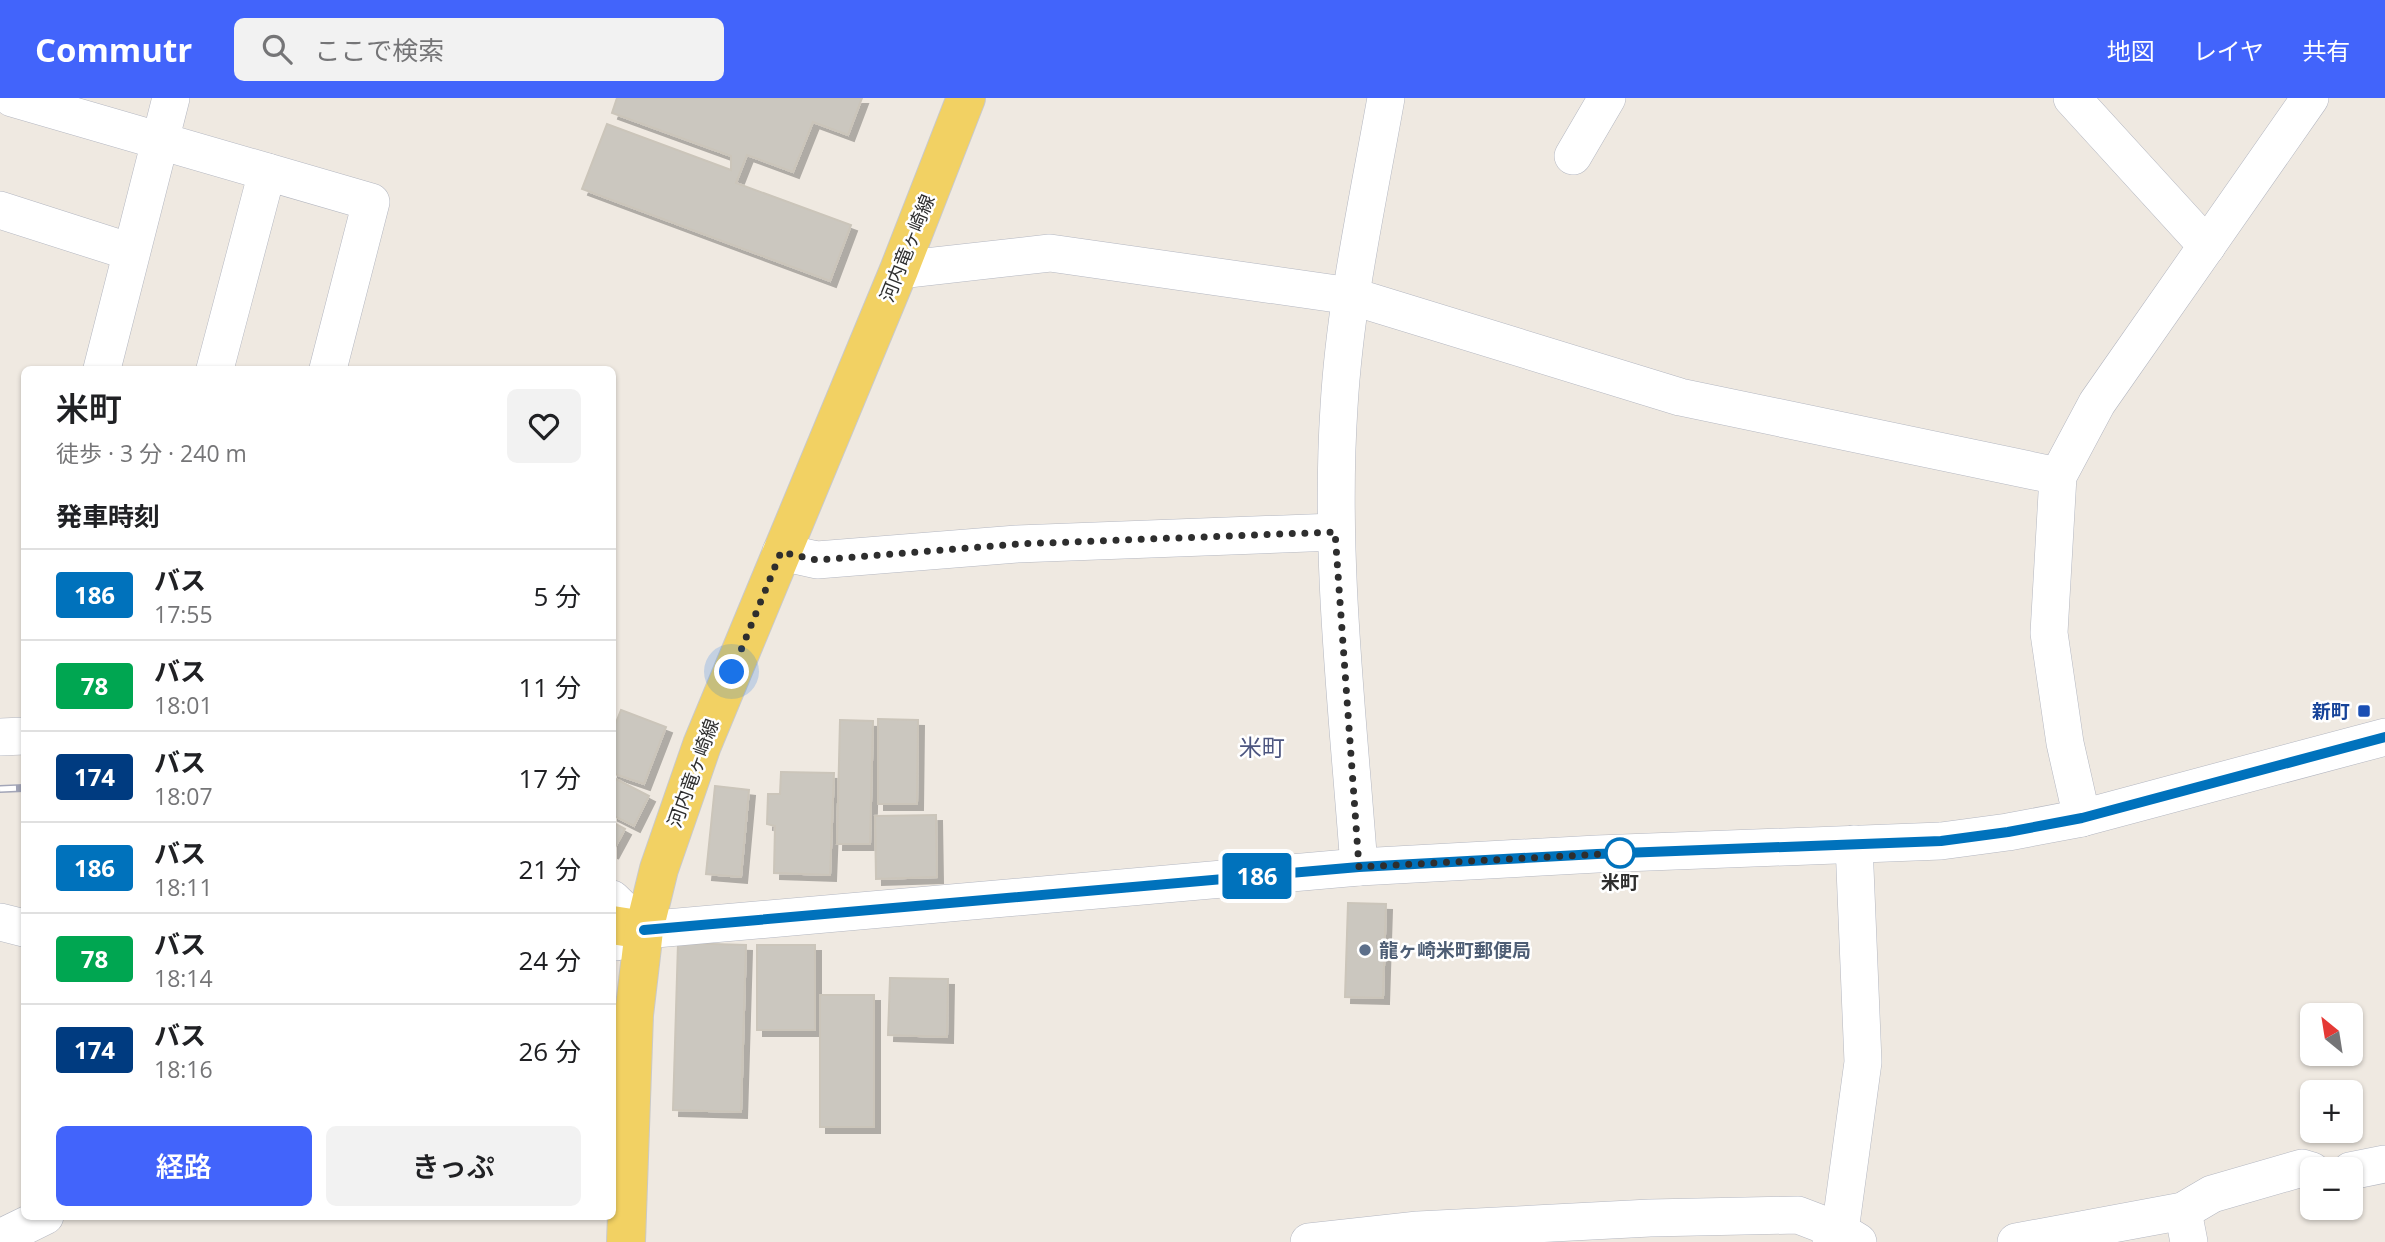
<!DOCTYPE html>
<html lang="ja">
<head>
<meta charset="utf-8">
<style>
	body { margin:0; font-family:"Open Sans","Noto Sans JP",sans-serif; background:#f2f2f2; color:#202124; height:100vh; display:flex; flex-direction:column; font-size:26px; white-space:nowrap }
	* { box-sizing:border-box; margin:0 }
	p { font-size:23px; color:#757577 }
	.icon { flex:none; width:38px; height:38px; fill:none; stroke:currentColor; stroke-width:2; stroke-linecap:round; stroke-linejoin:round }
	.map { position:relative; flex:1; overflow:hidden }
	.drawer { position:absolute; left:21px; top:268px; width:595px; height:854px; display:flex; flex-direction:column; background:#fff; border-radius:10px; box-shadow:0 2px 5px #0004 }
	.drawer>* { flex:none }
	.badge { padding:0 14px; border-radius:5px; font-size:24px; line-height:46px }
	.needle { width:46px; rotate:330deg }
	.tools { position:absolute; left:2300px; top:905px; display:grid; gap:14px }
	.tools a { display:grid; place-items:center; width:63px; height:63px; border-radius:10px; background:#fff; box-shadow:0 2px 5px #0004; font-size:35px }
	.you { position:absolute; width:35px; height:35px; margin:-18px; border:5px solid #fff; border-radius:50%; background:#1a73e8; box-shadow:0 0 0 10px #1a73e833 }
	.map>.badge { position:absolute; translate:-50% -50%; box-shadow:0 0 0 4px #fff }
	h2 { padding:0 35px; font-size:26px; line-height:63px }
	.round { display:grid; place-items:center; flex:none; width:74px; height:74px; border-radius:10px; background:#f2f2f2 }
	.overview { display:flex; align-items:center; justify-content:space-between; height:119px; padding:0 35px }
	h1 { font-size:33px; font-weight:600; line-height:52px }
	.primary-button { display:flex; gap:14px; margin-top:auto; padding:14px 35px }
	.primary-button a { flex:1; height:80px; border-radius:10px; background:#4264fb; color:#fff; font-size:28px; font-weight:600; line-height:80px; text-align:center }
	.primary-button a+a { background:#f2f2f2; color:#202124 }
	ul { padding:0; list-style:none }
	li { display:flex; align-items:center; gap:21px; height:91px; padding:0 35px; border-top:2px solid #e0e0e0 }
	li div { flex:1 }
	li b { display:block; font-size:26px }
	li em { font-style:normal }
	li .badge { min-width:77px; font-weight:700; text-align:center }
	header { display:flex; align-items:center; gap:42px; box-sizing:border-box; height:98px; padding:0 35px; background:#4264fb; color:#fff }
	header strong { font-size:33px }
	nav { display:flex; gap:38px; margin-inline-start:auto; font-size:24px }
	.search { width:490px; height:63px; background:#f2f2f2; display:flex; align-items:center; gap:18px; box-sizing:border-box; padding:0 24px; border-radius:10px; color:#757577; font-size:26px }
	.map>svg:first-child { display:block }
	.building { fill:#cbc7bf; stroke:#cbc5ba; stroke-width:2; filter:url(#shadow) }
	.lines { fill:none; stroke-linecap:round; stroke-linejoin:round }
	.minor-casing { stroke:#b4b7c1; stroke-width:38 }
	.major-casing { stroke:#c9c9c9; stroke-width:40 }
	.minor { stroke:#fff; stroke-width:37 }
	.major { stroke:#f2d163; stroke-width:38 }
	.rail-casing { stroke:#a3a6b8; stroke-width:8 }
	.rail { stroke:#fff; stroke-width:5; stroke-dasharray:16; stroke-linecap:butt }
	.line-casing { stroke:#fff; stroke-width:16 }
	.line { stroke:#0072bc; stroke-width:10 }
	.walk { stroke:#2e2e2e; stroke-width:7; stroke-dasharray:0 12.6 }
	.transit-dot { fill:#1a4fb4; stroke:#fff; stroke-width:2.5 }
	.stop-dot { fill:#fff; stroke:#0072bc; stroke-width:3.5 }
	.service-dot { fill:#5c6f8a; stroke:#fff; stroke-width:2.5 }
	.labels { text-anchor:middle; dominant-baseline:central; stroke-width:5; stroke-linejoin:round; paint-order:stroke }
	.street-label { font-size:19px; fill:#2e2e2e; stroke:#fff }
	.transit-label { font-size:19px; font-weight:bold; fill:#164399; stroke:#fff; text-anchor:end }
	.stop-label { font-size:19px; font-weight:bold; fill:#2e2e2e; stroke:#fff }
	.service-label { font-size:19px; font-weight:bold; fill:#4e5e75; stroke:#fff; text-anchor:start }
	.quarter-label { font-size:23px; fill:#4d5680; stroke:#fff }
</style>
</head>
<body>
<header>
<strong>Commutr</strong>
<div class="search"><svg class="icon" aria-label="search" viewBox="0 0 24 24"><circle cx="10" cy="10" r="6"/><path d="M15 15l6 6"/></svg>ここで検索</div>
<nav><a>地図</a><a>レイヤ</a><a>共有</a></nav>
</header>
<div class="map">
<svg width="2385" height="1144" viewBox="0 0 2385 1144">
	<defs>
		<filter id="shadow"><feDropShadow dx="6" dy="6" stdDeviation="0" flood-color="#0004"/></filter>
	</defs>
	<rect width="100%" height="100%" fill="#efe9e1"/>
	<g class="building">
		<polygon points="617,0 862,0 848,37 813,24 793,74 747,57 736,85 851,127 830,183 582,91 607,26 731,72 731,58 612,15"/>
		<polygon points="621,612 666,629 644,686 612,675 612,635"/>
		<polygon points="878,621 918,622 917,706 878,706"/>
		<polygon points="840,622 873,623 870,746 837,746"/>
		<polygon points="781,674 834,675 830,777 774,775 775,728 767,726 768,696 780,696"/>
		<polygon points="612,679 649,698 634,728 612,717"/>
		<polygon points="715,688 749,692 741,779 706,776"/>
		<polygon points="936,717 937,779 876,781 875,718"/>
		<polygon points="612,724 625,731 612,755"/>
		<polygon points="1348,805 1386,806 1383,900 1345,899"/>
		<polygon points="678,845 746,847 741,1014 673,1012"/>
		<rect x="757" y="847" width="58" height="85"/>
		<polygon points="890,880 948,881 947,939 888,937"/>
		<rect x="820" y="897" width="54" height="132"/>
	</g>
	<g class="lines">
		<defs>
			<g id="minor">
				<polyline points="12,0 371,104 328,271"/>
				<polyline points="2072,0 2207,148"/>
				<polyline points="1573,58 1607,0"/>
				<polyline points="0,112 131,154"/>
				<polyline points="899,172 1050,155 1351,198 1680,299 2058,378"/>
				<polyline points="102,271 171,0"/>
				<polyline points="215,271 267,74"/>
				<polyline points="781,454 817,462 1017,446 1335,434"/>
				<polyline points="0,639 24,638"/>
				<polyline points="2082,720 2065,645 2049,535 2058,378 2097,305 2310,0"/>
				<path d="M 1359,769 C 1348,617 1329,461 1339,309 C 1345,205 1368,102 1386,0"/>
				<polyline points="612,801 644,832"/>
				<polyline points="0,824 24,830"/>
				<polyline points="616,844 644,832 1359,769 1597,756 1941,743 2008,734 2082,720 2385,639"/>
				<polyline points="2350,1073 2385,1066"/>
				<polyline points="2183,1113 2189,1144"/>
				<polyline points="0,1140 45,1118"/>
				<polyline points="1309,1144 1418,1132 1650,1120 1798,1117 1840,1133 1858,1144"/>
				<polyline points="1831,1144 1840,1133 1863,964 1854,746"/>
				<polyline points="2016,1144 2183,1113 2212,1096 2302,1070 2312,1073"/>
			</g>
			<g id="major">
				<polyline points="612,827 644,832"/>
				<polyline points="626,1144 634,917 644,832 659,771 702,647 899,172 966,0"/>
			</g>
		</defs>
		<use href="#minor" class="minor-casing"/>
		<use href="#major" class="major-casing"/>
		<use href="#minor" class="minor"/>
		<use href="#major" class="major"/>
		<defs>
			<polyline id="rail" points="0,691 24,690"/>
		</defs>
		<use href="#rail" class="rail-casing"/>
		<use href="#rail" class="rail"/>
	</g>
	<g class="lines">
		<defs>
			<polyline id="line" points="644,832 1359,769 1597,756 1941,743 2008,734 2082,720 2385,639"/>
		</defs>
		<use href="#line" class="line-casing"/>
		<use href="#line" class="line"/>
		<polyline class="walk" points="732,574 781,454 817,462 1017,446 1335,434 1359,769 1623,755 1620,755"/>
	</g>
	<rect class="transit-dot" x="2357" y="606" width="14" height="14" rx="3.5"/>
	<circle class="stop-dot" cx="1620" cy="755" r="14"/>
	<circle class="service-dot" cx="1365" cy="852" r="7"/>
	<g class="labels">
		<g class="street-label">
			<text transform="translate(907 150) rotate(-68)">河内竜ヶ崎線</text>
			<text transform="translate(693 675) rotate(-70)">河内竜ヶ崎線</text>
		</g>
		<g class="transit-label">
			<text x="2350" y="613">新町</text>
		</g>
		<g class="stop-label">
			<text x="1620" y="784">米町</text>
		</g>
		<g class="service-label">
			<text x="1379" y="852">龍ヶ崎米町郵便局</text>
		</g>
		<g class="quarter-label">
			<text x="1262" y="649">米町</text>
		</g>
	</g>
</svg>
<div class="tools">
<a><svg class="needle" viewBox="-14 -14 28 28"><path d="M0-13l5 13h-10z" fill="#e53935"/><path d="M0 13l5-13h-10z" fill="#757577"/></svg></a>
<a>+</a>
<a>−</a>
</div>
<div class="you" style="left:732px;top:574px"></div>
<b class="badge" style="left:1257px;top:778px;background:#0072bc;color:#fff">186</b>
<section class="drawer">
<div class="overview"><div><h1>米町</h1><p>徒歩 · 3 分 · 240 m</p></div><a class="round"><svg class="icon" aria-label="heart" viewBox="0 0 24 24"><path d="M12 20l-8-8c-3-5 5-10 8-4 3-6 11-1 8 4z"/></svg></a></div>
<h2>発車時刻</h2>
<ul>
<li><span class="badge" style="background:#0072bc;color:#fff">186</span><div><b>バス</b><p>17:55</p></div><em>5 分</em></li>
<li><span class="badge" style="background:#00a651;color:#fff">78</span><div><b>バス</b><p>18:01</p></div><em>11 分</em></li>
<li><span class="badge" style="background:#003b80;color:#fff">174</span><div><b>バス</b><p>18:07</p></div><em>17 分</em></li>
<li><span class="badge" style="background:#0072bc;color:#fff">186</span><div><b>バス</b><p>18:11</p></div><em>21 分</em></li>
<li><span class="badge" style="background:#00a651;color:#fff">78</span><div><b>バス</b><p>18:14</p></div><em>24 分</em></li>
<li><span class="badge" style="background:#003b80;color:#fff">174</span><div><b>バス</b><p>18:16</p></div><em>26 分</em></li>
</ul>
<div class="primary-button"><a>経路</a><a>きっぷ</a></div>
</section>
</div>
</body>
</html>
